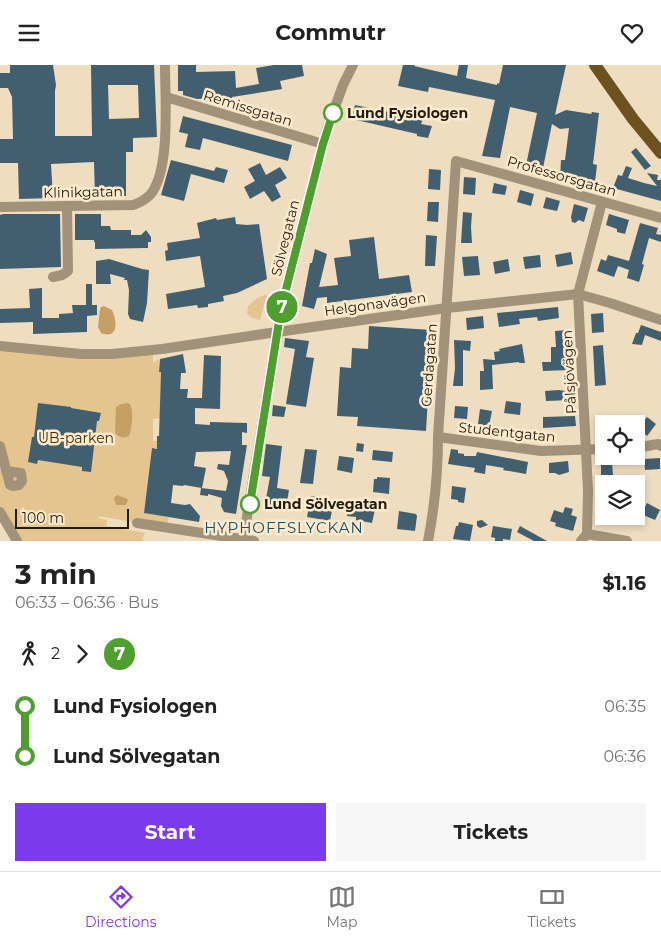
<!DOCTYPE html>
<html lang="en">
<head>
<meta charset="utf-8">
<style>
	body { margin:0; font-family:Montserrat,sans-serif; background:#f6f6f6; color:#222; height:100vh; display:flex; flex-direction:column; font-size:19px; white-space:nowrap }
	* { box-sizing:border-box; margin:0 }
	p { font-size:16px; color:#767676 }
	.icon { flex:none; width:28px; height:28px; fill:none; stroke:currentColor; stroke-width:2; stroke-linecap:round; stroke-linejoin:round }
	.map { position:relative; height:476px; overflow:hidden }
	.sheet { display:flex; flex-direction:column; background:#fff; flex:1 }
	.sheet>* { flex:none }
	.badge { padding:0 10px; border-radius:16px; font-size:18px; line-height:32px }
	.tools { position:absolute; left:595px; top:350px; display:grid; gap:10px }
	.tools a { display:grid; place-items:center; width:50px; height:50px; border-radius:0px; background:#fff; box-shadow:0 2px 8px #0003; font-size:25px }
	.scale { position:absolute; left:15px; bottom:12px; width:114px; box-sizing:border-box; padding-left:5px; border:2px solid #221b11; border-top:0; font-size:14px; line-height:18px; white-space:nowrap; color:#221b11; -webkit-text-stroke:4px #fdeacc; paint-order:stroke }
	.map>.badge { position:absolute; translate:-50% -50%; box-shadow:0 0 0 2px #fff }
	.legs { display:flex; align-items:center; gap:8px; height:55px; padding:0 15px; font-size:16px }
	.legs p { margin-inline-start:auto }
	.overview { display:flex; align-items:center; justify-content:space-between; height:85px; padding:0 15px }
	h1 { font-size:28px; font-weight:700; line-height:38px }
	.action { display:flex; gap:10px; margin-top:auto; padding:10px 15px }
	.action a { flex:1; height:58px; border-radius:0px; background:#7c3aed; color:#fff; font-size:20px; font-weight:700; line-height:58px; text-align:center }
	.action a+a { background:#f6f6f6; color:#222 }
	ul { padding:0 15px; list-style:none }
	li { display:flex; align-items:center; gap:18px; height:50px; font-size:19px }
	li i { display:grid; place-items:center; width:8px; height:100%; margin:0 6px; background:currentColor }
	li i::after { content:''; width:12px; height:12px; margin:-6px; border:4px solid; border-radius:50%; background:#fff }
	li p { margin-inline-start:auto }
	li:first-child i { background:linear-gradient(#0000 50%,currentColor 0) }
	li:last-child i { background:linear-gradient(currentColor 50%,#0000 0) }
	header { display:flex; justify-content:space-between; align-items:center; height:65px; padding:0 15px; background:#fff; font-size:22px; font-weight:700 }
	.tab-bar { display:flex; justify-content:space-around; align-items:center; height:70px; border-top:1px solid #e0e0e0; background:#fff; font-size:14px; color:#767676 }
	.tab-bar a { display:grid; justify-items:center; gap:2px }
	.tab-bar .on { color:#7c3aed }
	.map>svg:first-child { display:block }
	.green { fill:#e5c58f }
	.water { fill:#c4a064 }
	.building { fill:#425f70; fill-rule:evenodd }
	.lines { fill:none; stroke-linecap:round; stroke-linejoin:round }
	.minor { stroke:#a19279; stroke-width:10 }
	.major { stroke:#6d511f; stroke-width:12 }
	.line-1-casing { stroke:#fff; stroke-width:11 }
	.line-1 { stroke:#509e2f; stroke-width:8 }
	.stop-1-dot { fill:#fff; stroke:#509e2f; stroke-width:2.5 }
	.labels { text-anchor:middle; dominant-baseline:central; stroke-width:5; stroke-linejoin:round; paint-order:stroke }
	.street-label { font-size:14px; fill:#221b11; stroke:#fdeacc }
	.stop-label { font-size:14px; font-weight:bold; fill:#221b11; stroke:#fdeacc; text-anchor:start }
	.park-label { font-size:14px; fill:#3d2d12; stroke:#fdeacc }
	.neighbourhood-label { font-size:15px; letter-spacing:1px; fill:#104f6f; stroke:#fdeacc }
</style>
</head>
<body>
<header><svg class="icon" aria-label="menu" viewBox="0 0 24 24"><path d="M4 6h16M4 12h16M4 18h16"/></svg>Commutr<svg class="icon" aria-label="heart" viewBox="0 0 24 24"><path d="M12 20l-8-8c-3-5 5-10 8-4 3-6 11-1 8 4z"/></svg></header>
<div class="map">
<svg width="661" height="476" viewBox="0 0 661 476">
	<rect width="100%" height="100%" fill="#efddbf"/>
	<g class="green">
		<polygon points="267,229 260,255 252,253 247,249 248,241 257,233"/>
		<polygon points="0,281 53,286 153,285 153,298 159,294 159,307 167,308 161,314 160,353 153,354 153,376 171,376 161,384 152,383 144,448 169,452 168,457 137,458 99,451 97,453 107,455 106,461 145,468 142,476 17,476 0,447"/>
	</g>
	<g class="water">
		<path d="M 104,241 L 112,245 C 117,255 119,275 101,268 L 98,262 L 100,244 L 101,242 Z"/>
		<path d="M 128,338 L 130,339 C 134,348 132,362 129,371 C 123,373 120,373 115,368 L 116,342 L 121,339 Z"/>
		<polygon points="117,430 128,434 126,440 116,440 114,433"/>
	</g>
	<g class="building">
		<path d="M 10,0 L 53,0 L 56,20 L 55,26 L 55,71 L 92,71 L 91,0 L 154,0 L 157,72 L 133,73 L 133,87 L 126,87 L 126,131 L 95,132 L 94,97 L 51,99 L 53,133 L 19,134 L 18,98 L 0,98 L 0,74 L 13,74 L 12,32 L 8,23 L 0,23 L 0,8 L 10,8 ZM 108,20 L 138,20 L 139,53 L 109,54 Z"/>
		<polygon points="178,0 196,0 196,7 235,6 236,23 259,19 256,3 274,0 302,0 304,11 280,16 282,24 232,32 233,43 226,43 219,41 219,33 197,34 183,30 183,26 178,26"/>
		<polygon points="403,0 415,0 414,1 457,11 459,0 468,0 466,13 497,20 497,18 499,19 503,0 566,0 555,50 566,45 591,49 592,47 599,48 593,99 597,100 595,117 593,117 592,120 560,113 561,95 565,95 569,63 560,64 552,59 543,103 526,100 537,48 510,42 500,93 482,91 495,35 429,22 428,27 398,21"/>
		<polygon points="355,40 423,54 421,59 432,61 428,73 417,71 417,69 352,54"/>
		<polygon points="183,51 292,80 288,96 203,73 200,85 185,82 188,69 179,67"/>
		<polygon points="636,83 651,101 645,105 631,87"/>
		<polygon points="171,95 214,106 216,102 228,105 224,118 191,109 184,136 161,130"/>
		<polygon points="260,98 266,110 280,102 287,113 275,120 281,132 272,137 264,126 250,134 244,122 255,116 248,104"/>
		<polygon points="626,101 632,103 628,113 644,118 657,121 647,108 658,110 657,115 661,115 661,136 613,123 618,110 622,111"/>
		<polygon points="429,104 441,105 440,125 428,124"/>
		<polygon points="464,112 476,113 475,130 463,129"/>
		<polygon points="494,118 507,121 505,130 492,128"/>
		<polygon points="520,125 534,129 531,141 517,137"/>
		<polygon points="546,132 560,136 557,146 543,143"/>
		<polygon points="428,137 439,137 438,157 427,156"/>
		<polygon points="574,139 588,143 584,157 579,155 575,158 572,157 571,152"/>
		<polygon points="463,147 472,148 471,162 472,178 461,178"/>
		<polygon points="3,149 60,149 61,202 0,204 0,150"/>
		<polygon points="75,149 101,149 101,161 110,161 111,165 131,165 131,170 141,170 146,165 151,172 151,177 148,177 148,183 95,184 95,177 94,177 94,175 75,175"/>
		<polygon points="609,149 629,155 625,169 617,167 617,164 606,160"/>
		<polygon points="235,152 236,159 247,160 259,159 267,214 237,228 223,231 224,236 208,239 208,242 198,243 197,240 168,244 166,229 205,222 200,191 166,196 165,186 168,185 167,178 200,173 197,158 216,153 217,155"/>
		<polygon points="640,158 658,163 656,169 661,170 661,177 649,173 642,199 644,200 639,217 627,213 629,205 618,201 614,212 597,206 601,194 606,196 608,190 629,196"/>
		<polygon points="426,170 437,171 435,201 425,201"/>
		<polygon points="374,172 379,214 409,210 412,227 327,238 327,232 317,233 314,244 302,241 310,198 312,198 315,184 327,189 319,222 338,220 334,193 351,191 349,175"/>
		<polygon points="571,187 573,199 557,202 555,190"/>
		<polygon points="540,190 541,202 525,204 523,192"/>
		<polygon points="478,191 480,210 464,211 462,192"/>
		<polygon points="109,194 142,204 149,205 147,238 143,257 130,254 128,249 129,225 127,215 124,215 125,213 110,209 111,219 96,219 96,196"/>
		<polygon points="508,194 510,206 495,209 493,197"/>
		<polygon points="86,219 92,219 92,240 97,240 97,250 87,251 87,267 33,269 33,257 0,258 0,244 30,243 29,224 42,223 42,253 59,253 59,249 73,248 72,240 86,240"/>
		<polygon points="558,242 559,253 538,256 537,252 519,254 520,259 499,262 497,248"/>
		<polygon points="603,248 604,267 592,268 591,249"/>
		<polygon points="483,251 484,263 467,265 466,253"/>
		<polygon points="641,260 661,267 661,276 645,270 642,280 632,279 636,268 638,268"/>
		<polygon points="369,261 432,265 426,366 357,361 358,352 337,351 340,302 351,303 352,283 368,284"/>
		<polygon points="568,265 569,305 543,306 542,297 551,297 551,282 556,282 555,266"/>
		<polygon points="285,273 309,276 306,292 314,293 306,342 286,339 295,284 284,282"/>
		<polygon points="454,275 471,276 470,286 463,285 463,321 453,321 455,303"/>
		<polygon points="522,279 525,298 519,298 519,297 492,300 493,324 480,325 480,306 484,306 483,294 495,295 494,287 500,286 499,284"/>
		<polygon points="603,280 606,320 595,321 593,281"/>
		<polygon points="183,289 186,308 181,308 180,324 188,324 187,333 202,333 204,290 221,291 220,344 195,343 195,359 210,360 210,357 247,358 247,368 242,367 242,380 247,380 236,449 224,447 221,441 222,433 208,429 208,431 200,430 201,423 226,426 228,416 224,406 217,404 218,399 229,400 231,386 196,387 194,401 206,403 202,423 184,420 183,421 173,420 171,438 185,440 190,439 200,451 199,457 144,448 152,383 157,384 157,371 159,371 161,307 159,307 160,294"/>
		<polygon points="559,325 565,326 565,329 570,328 571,335 546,336 545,326"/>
		<polygon points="506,336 521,338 520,350 504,348"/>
		<polygon points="38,338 71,342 71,343 101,348 99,356 97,356 91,407 82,406 82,402 38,395 37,399 28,397 32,372 34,372"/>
		<polygon points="273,340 286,342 284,352 272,351"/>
		<polygon points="455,341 468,342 467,354 454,353"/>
		<polygon points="480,344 492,346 489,361 492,362 491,370 481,369 483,360 478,359"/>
		<polygon points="575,351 576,361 543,363 543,352"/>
		<polygon points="647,352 656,359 647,371 638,363"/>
		<polygon points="598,363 604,363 604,377 599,377"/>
		<polygon points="357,378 364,379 363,387 356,386"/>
		<polygon points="266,379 282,381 277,423 289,425 287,437 289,437 288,444 284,443 284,445 267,444 265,439 270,412 262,411"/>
		<polygon points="305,384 317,385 313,419 300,418"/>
		<polygon points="451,384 458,385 458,388 464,389 464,391 476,391 477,387 528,397 526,409 503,405 504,403 486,400 485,409 474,407 475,403 448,399"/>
		<polygon points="373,385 393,387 392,397 372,395"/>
		<polygon points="339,391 354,393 352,408 337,405"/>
		<polygon points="660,393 660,404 645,405 644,394"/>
		<polygon points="568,396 569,407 559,410 555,408 549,408 549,398"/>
		<polygon points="612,396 613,411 601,411 601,397"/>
		<polygon points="377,412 390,413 389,429 373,427 374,414 377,414"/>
		<polygon points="452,421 466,423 464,438 458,437 458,435 451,434"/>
		<polygon points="311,431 321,433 320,438 333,440 330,456 307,452"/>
		<polygon points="349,436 376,440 372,458 356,455 356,452 347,451"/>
		<polygon points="647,438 660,445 655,455 641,449"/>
		<polygon points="565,442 573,444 571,450 577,452 573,466 555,461 556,458 550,456 554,445 563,448"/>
		<polygon points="399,446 416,449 417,451 415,466 397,464"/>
		<polygon points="601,451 615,451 615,457 602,458"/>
		<polygon points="482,455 488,460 480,463 477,461 477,456"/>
		<polygon points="459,457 473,460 470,476 453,474 456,461 458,461"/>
		<polygon points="493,461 512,464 510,475 503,474 503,476 495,476 495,473 491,472"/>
		<polygon points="520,461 547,476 534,476 517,467"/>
	</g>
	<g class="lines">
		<g class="minor">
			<polyline points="166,32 323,79"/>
			<path d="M 0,142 L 133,140 C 139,138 146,134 150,130 C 171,106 165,32 165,0"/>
			<polyline points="53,212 62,210 68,206 67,141"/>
			<polyline points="0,281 81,289 112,289 162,284 277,267 447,243 578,229 610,238 661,255"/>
			<polyline points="438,372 541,386 604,384"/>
			<polyline points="0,381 10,420 13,421 19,420 22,416 21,408 6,406"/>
			<polyline points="636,383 658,379 661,381"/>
			<polyline points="0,447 17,476"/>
			<polyline points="137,458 254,476"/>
			<polyline points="587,469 627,476"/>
			<polyline points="243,476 281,244 327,64 343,20 353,0"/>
			<path d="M 428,476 C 435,440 438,409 438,372 L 456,96 L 661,153"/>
			<polyline points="581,476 587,469 588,426 578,229 602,137"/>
		</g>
		<polyline class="major" points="595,0 633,54 661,88"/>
	</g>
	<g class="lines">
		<defs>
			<polyline id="line-1" points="250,439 281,244 323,79 333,48"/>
		</defs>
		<use href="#line-1" class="line-1-casing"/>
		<use href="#line-1" class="line-1"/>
	</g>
	<g class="stop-1-dot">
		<circle cx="333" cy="48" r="9"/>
		<circle cx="250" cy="439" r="9"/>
	</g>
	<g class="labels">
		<g class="street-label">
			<text transform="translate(248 43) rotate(17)">Remissgatan</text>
			<text transform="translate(562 111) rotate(16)">Professorsgatan</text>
			<text transform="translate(83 127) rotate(-1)">Klinikgatan</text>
			<text transform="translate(285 173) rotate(-76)">Sölvegatan</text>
			<text transform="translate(375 239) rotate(-8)">Helgonavägen</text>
			<text transform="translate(429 300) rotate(-86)">Gerdagatan</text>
			<text transform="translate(569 307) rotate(-93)">Pålsjövägen</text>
			<text transform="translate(507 367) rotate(6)">Studentgatan</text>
		</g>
		<g class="stop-label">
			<text x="347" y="48">Lund Fysiologen</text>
			<text x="264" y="439">Lund Sölvegatan</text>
		</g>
		<g class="park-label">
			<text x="76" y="373">UB-parken</text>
		</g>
		<g class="neighbourhood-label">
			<text x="284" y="462">HYPHOFFSLYCKAN</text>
		</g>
	</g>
</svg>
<div class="tools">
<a><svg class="icon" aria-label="locate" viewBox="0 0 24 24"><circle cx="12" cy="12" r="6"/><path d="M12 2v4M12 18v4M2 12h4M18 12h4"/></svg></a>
<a><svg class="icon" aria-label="layers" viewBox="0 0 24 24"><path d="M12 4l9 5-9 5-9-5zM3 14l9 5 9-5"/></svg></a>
</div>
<div class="scale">100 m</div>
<b class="badge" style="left:282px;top:242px;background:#509e2f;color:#fff">7</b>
</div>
<section class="sheet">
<div class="overview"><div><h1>3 min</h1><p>06:33 – 06:36 · Bus</p></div><b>$1.16</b></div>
<div class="legs"><svg class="icon" aria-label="walk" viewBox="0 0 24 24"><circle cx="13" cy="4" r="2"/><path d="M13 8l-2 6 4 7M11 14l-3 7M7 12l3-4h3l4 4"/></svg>2<svg class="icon" aria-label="forward" viewBox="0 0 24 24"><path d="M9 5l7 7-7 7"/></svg><b class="badge" style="background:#509e2f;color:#fff">7</b></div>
<ul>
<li><i style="color:#509e2f"></i><b>Lund Fysiologen</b><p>06:35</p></li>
<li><i style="color:#509e2f"></i><b>Lund Sölvegatan</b><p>06:36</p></li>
</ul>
<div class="action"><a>Start</a><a>Tickets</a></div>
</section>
<nav class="tab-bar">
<a class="on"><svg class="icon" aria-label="directions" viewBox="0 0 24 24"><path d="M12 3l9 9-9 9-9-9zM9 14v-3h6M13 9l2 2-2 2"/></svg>Directions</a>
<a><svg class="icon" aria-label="map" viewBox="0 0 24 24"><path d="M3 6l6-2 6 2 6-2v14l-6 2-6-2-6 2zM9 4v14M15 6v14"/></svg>Map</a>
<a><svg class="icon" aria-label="tickets" viewBox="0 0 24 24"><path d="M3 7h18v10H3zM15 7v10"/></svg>Tickets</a>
</nav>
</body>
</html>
